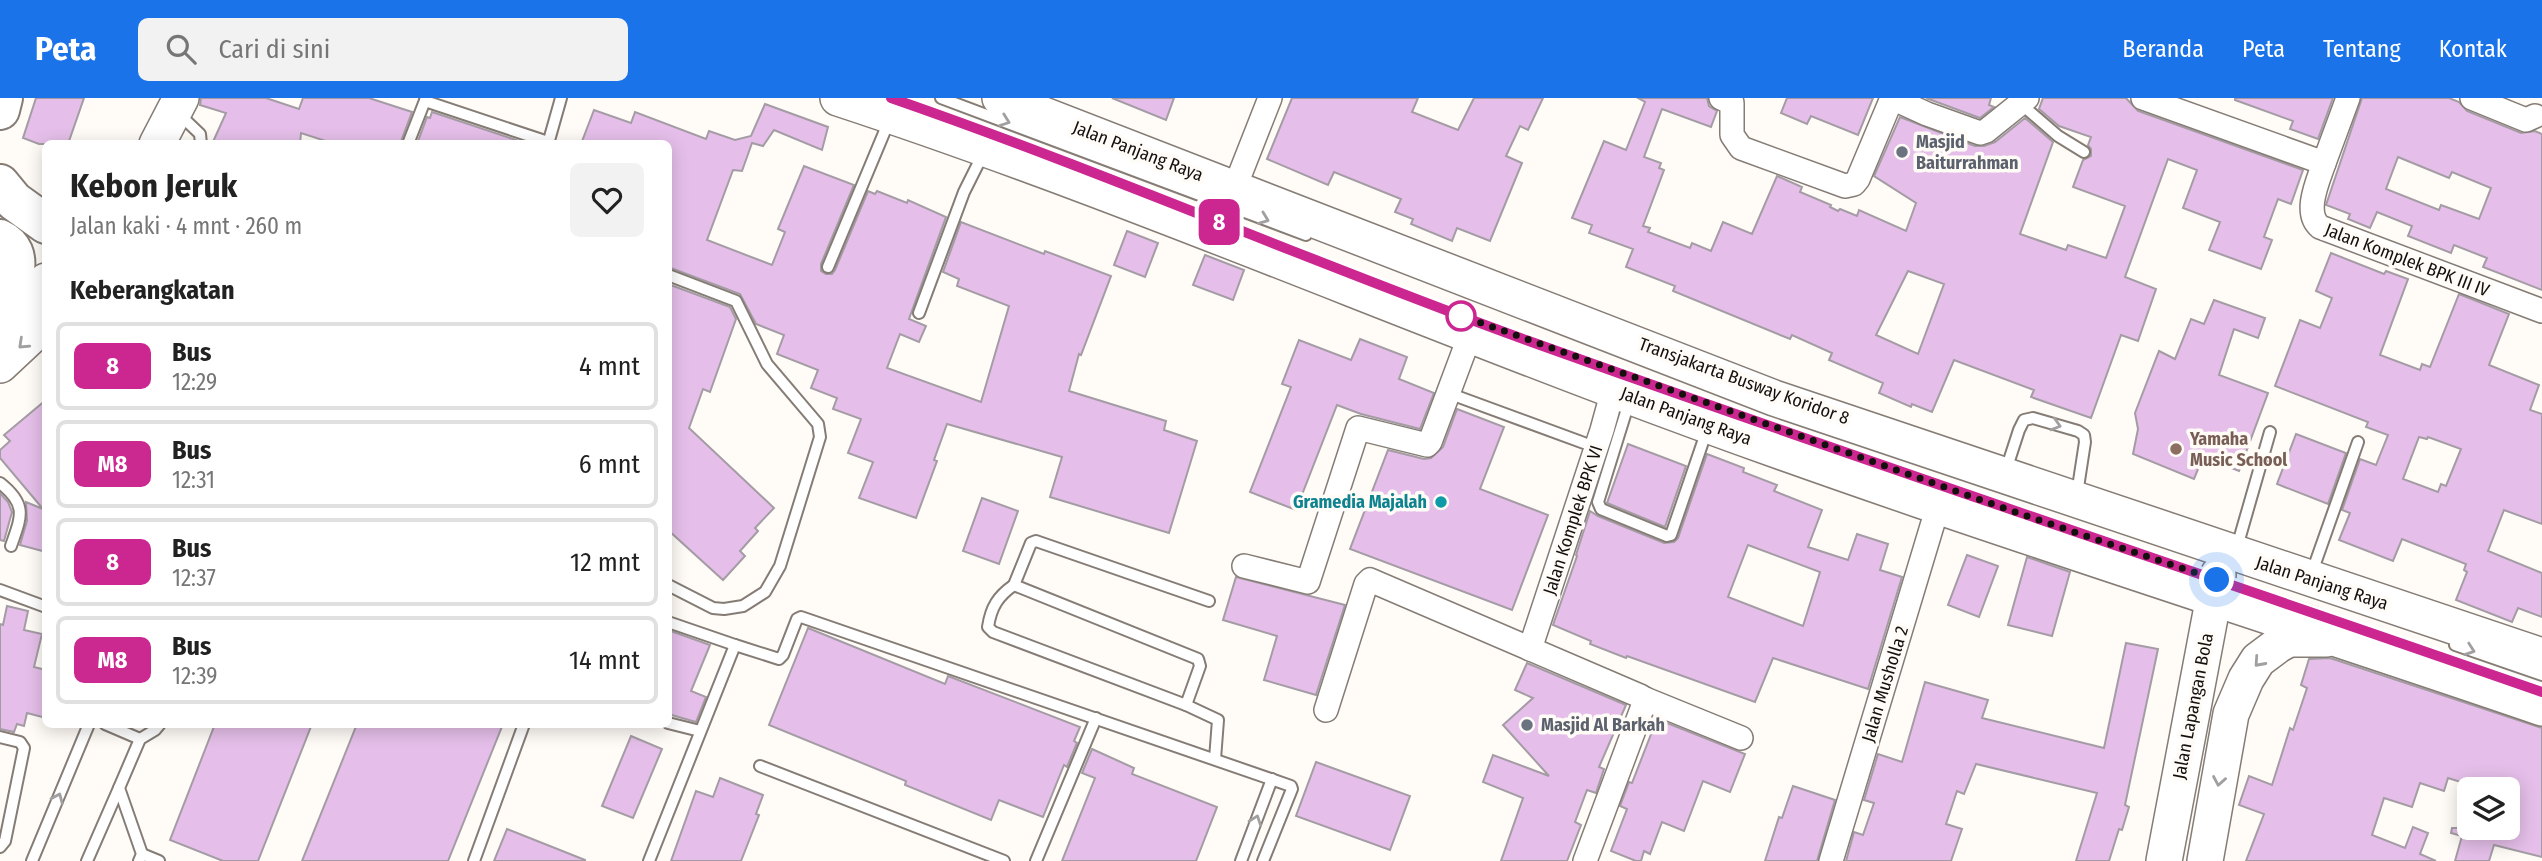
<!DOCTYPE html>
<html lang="id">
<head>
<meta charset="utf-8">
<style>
	body { margin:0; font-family:"Fira Sans Condensed",sans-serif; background:#f2f2f2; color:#222; height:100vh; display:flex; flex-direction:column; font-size:26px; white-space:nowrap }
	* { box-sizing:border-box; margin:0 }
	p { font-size:23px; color:#767676 }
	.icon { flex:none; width:38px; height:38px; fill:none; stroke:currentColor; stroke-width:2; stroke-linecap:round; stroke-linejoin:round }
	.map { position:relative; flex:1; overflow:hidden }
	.side { position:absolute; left:42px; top:42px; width:630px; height:588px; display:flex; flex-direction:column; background:#fff; border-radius:10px; box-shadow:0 4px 18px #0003 }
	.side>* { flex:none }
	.badge { padding:0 14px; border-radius:10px; font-size:24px; line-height:46px }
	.tools { position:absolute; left:2457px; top:679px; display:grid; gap:14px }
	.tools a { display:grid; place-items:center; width:63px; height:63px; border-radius:10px; background:#fff; box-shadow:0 4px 18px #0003; font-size:35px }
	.you { position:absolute; width:35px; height:35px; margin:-18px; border:5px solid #fff; border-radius:50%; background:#1a73e8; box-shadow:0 0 0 10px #1a73e833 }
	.map>.badge { position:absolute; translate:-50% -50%; box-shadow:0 0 0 4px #fff }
	h2 { padding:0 28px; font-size:26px; line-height:63px }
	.round { display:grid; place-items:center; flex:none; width:74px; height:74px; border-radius:10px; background:#f2f2f2 }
	.head { display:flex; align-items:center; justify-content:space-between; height:119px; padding:0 28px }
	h1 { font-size:33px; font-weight:700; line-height:52px }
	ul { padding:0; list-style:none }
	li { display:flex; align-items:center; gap:21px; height:88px; margin:0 14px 10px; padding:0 14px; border:4px solid #e0e0e0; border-radius:10px }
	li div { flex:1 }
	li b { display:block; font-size:26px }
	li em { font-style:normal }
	li .badge { min-width:77px; font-weight:700; text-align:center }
	header { display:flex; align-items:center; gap:42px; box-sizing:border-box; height:98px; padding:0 35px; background:#1a73e8; color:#fff }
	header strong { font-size:33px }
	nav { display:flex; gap:38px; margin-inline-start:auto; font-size:24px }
	.search { width:490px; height:63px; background:#f2f2f2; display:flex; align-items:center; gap:18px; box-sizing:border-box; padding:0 24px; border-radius:10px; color:#767676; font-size:26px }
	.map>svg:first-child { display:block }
	.building { fill:#e5bfe9; stroke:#a49ca4; stroke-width:2; fill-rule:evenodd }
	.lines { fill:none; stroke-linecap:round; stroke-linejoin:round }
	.lane-casing { stroke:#857c75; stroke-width:14 }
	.street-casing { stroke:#857c75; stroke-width:26 }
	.primary-casing { stroke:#857c75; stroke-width:38 }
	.highway-casing { stroke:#857c75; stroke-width:42 }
	.lane { stroke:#fff; stroke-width:10 }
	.street { stroke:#fff; stroke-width:23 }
	.primary { stroke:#fff; stroke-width:35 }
	.highway { stroke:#fff; stroke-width:38 }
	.oneway { stroke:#a19f9f }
	.line-casing { stroke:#fff; stroke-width:16 }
	.line { stroke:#cc2790; stroke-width:10 }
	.walk { stroke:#14100e; stroke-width:7; stroke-dasharray:0 12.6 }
	.worship-dot { fill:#6b7280; stroke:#fffbf7; stroke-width:2.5 }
	.stop-dot { fill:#fff; stroke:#cc2790; stroke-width:3.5 }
	.education-dot { fill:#8d6e63; stroke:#fffbf7; stroke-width:2.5 }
	.culture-dot { fill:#0f9aa8; stroke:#fffbf7; stroke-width:2.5 }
	.labels { text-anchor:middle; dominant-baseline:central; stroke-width:7; stroke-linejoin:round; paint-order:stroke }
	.worship-label { font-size:18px; font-weight:bold; fill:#5b616d; stroke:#fffbf7; text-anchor:start }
	.street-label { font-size:18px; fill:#14100e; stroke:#fffbf7 }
	.education-label { font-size:18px; font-weight:bold; fill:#785e54; stroke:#fffbf7; text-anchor:start }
	.culture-label { font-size:18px; font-weight:bold; fill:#0d838f; stroke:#fffbf7; text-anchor:end }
</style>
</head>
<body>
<header>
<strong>Peta</strong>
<div class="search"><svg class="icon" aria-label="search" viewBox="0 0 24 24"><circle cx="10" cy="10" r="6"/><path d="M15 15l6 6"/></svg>Cari di sini</div>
<nav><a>Beranda</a><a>Peta</a><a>Tentang</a><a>Kontak</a></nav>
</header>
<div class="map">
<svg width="2542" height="763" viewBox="0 0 2542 763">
	<rect width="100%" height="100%" fill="#fffbf7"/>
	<g class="building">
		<polygon points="36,0 84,0 68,46 39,46 23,40"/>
		<polygon points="201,0 266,0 299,11 303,0 369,0 412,14 400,46 335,46 301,35 300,46 212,46 226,15 200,7"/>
		<polygon points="1112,0 1174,0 1166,22"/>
		<polygon points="1292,0 1418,0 1412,14 1458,32 1474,0 1543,0 1528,32 1520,28 1506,58 1522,65 1490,143 1457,130 1452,143 1411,126 1413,121 1395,114 1401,101 1334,74 1328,87 1267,61"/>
		<path d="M 1638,0 L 1707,0 L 1709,8 L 1717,13 L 1711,29 L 1662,11 L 1644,59 L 1661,65 L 1659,70 L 1664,72 L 1643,128 L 1650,130 L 1648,134 L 1690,150 L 1692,145 L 1711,153 L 1723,124 L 1752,136 L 1777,78 L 1802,89 L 1800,94 L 1831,107 L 1830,109 L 1838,113 L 1840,111 L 1857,118 L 1859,112 L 1906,133 L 1916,105 L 1874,78 L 1900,19 L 1975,48 L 1984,48 L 1995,44 L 2025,20 L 2053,44 L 2020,136 L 2066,152 L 2068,147 L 2106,160 L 2125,108 L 2073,89 L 2083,62 L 2091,58 L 2091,51 L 2088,47 L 2091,39 L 2059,28 L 2039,11 L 2043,0 L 2126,0 L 2138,13 L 2303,72 L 2291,106 L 2278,101 L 2264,139 L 2272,142 L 2261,171 L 2209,152 L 2220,124 L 2183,110 L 2197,72 L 2168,61 L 2125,179 L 2156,191 L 2138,243 L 2121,237 L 2091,320 L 2031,299 L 2034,292 L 1954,262 L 1932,314 L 1912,306 L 1911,309 L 1879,295 L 1883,285 L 1829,262 L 1832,255 L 1792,237 L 1790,241 L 1673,193 L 1675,188 L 1626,169 L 1633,151 L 1589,135 L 1592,127 L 1572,120 L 1604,43 L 1626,52 L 1645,4 ZM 1908,173 L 1944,186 L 1918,256 L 1876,237 Z"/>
		<polygon points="1787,0 1873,0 1858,37 1811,18 1807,26 1781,15"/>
		<polygon points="1926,0 1991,0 1989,7 1994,9 1980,20"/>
		<polygon points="2235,0 2333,0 2318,41 2290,31 2293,23 2235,2"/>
		<path d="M 2362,0 L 2449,0 L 2459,4 L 2467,13 L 2521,35 L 2535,33 L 2542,36 L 2542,192 L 2483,169 L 2487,160 L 2454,147 L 2451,155 L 2408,138 L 2412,128 L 2377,114 L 2370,130 L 2348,121 L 2350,116 L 2326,107 ZM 2398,59 L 2449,80 L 2452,74 L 2491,90 L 2479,121 L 2441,107 L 2439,112 L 2386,91 Z"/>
		<polygon points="765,6 828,29 822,52 774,32 763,48 752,45 742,73 733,72 707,142 772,167 785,134 778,131 804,68 854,87 821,166 821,173 826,176 832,176 835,172 868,93 875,96 877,93 907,105 908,102 946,119 909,221 926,228 919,244 900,236 887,270 981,304 1009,208 957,188 959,181 943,174 961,124 1044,156 1045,153 1111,178 1081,257 1079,256 1069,293 1166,323 1164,332 1197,343 1169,435 1050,399 1062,359 947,326 934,362 937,363 916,420 859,400 873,364 848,355 861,321 833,311 837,300 811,290 818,272 777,256 784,237 756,226 740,196 668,169 668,46 581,46 594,12 631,25 635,14 706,41 709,33 735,42 751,38"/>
		<polygon points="432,14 528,46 417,46 427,19 430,20"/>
		<polygon points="1127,133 1158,145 1145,179 1114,167"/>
		<path d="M 2331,155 L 2384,176 L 2386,173 L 2408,181 L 2380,257 L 2420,272 L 2422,266 L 2430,269 L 2459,196 L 2509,216 L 2489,267 L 2539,287 L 2530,312 L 2542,316 L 2542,426 L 2504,412 L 2488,453 L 2542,475 L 2542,519 L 2518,510 L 2512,524 L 2456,502 L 2467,474 L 2464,472 L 2466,466 L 2402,441 L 2393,463 L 2339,442 L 2350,415 L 2342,412 L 2360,361 L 2376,367 L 2388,337 L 2366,329 L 2368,324 L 2275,288 L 2300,222 L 2320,230 L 2332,200 L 2316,193 ZM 2419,339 L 2427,341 L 2428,339 L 2461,351 L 2446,388 L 2441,386 L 2438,394 L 2403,381 Z"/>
		<polygon points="1205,157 1244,172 1233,202 1193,187"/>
		<polygon points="668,186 730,209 736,221 710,294 703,291 689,330 774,410 755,430 758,433 740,453 745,458 723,482 668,432"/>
		<polygon points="2214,202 2265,220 2258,240 2234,231 2219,277 2268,295 2239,373 2203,359 2194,381 2133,356 2138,331 2135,315 2159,253 2175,261 2191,221 2204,226"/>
		<polygon points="1360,241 1407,259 1399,281 1434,295 1420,331 1361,316 1337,307 1296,412 1250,394 1291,289 1282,286 1299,242 1351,262"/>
		<polygon points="46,302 46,454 20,447 27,423 26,404 43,411 0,360 0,352 10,343 4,337"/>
		<polygon points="1457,311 1504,329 1480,391 1548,417 1512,512 1350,451 1388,352 1424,361 1431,360 1443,349"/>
		<polygon points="2296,336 2346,355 2328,406 2277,386"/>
		<polygon points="1628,346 1686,368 1665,429 1607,405"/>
		<path d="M 1707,356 L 1744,370 L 1743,374 L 1777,387 L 1774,393 L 1822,412 L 1808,449 L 1848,462 L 1857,436 L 1888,446 L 1880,472 L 1902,479 L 1868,591 L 1773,560 L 1755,604 L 1627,558 L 1626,560 L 1590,546 L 1591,543 L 1553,527 L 1577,458 L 1576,457 L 1590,413 L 1598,418 L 1664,445 L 1674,444 L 1678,440 ZM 1748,447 L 1820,474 L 1803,528 L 1728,499 Z"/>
		<polygon points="0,395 8,404 12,414 4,443 0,442"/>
		<polygon points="982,400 1018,413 999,466 963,453"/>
		<polygon points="1967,457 1998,468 1979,519 1948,507"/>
		<polygon points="2027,459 2070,474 2052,538 2008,527"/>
		<polygon points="1236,479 1345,507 1316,597 1264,582 1277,538 1223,522"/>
		<polygon points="7,508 28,513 24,532 42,536 34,569 46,572 46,620 27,615 24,628 17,626 14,634 0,631 0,526 3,527"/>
		<polygon points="808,530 945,586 948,578 1080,629 1074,643 1077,645 1067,669 1064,667 1043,719 999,702 991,722 905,687 906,683 769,627"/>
		<polygon points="668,532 710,547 691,593 706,599 696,624 668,616"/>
		<polygon points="2126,545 2158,551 2125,707 2129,709 2122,732 2119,731 2109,763 2076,763 2097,695 1976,666 1964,696 1957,693 1946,726 1962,731 1951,763 1846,763 1854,734 1863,737 1874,705 1864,702 1878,656 1902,664 1925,584 1988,602 1982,620 2104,650"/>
		<polygon points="2330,560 2542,630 2542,759 2494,747 2489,763 2455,763 2462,738 2451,735 2452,730 2508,730 2508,691 2483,691 2448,680 2444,693 2420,685 2412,709 2384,700 2372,737 2405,750 2413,729 2428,735 2420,756 2436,763 2246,763 2264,716 2239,707 2249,678 2272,687 2290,630 2293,632 2307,590 2301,587 2309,561"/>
		<polygon points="1527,565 1626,607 1599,669 1604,671 1596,695 1587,692 1575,724 1581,727 1567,763 1501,763 1523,700 1483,684 1493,657 1549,678 1503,627 1533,600 1515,592"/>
		<polygon points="1662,623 1745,656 1730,694 1703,683 1684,733 1662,724 1650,756 1644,753 1641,763 1636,763 1611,753 1627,711 1620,708 1629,684 1632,685 1655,626 1660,628"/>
		<polygon points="215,626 312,626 258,763 223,763 170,742"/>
		<polygon points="357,626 503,626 448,763 302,763"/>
		<polygon points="631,638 662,651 633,720 602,708"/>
		<polygon points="1092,651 1134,670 1132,676 1217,709 1196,763 1062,763 1095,680 1082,675"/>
		<polygon points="1316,664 1410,698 1390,752 1296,718"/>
		<polygon points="720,680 763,697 756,716 759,717 741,763 671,763 696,693 713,699"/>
		<polygon points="1793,688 1835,702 1817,763 1765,763 1779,719 1782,720"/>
		<polygon points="507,731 585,762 585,763 494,763"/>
	</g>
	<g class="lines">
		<defs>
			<g id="lane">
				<polyline points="941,0 1306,137"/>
				<polyline points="425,3 548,44"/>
				<polyline points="2021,6 2058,38 2084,54"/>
				<polyline points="179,16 200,36 201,46"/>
				<polyline points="408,46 426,0"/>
				<polyline points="548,46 561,0"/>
				<polyline points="828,169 889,23"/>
				<polyline points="668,177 736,203 767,266 818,326 820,339 780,468 765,494 743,508 724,511 713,510 668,487"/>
				<polyline points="919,215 964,94 983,56"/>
				<polyline points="1566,256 2015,414 2318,516"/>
				<polyline points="1448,295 1584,345"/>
				<polyline points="1630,301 1598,404 1601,411 1667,438 1671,437 1707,332"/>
				<polyline points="2006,372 2019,332 2024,322 2033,320 2078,333 2084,337 2085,344 2077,396"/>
				<path d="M 0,385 C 28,407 21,419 11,448"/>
				<polyline points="2237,449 2270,334"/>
				<polyline points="2311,477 2358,344"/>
				<path d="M 1014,487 C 998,498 991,509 988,529 L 993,534 L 1186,607"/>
				<polyline points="0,492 46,509"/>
				<polyline points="1209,503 1036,443 1031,445 1014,487 1198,561 1200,568 1186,607 1218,622 1215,661"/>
				<polyline points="668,524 735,547"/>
				<polyline points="2455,547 2542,577"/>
				<polyline points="668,625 700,633"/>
				<polyline points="105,626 140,641"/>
				<polyline points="0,639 20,644 24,650 5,743 0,749"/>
				<polyline points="760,668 1004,763"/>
				<polyline points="142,756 159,763"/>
				<polyline points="32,763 89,626"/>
				<polyline points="87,763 119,690"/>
				<polyline points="139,763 142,756 119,690 140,641 155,632 160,626"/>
				<polyline points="474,763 524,626"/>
				<polyline points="649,763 735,547 779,561 783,557 797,521 801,519 1291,688 1292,691 1263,763"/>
				<polyline points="1036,763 1096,620"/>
				<polyline points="1241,763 1272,681"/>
			</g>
			<g id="street">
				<polyline points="1721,0 1732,5 1732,37 1741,50 1845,88 1854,86 1858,81 1892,0"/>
				<polyline points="1892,0 1927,16 1980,35 1986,33 2027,0"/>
				<path d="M 2143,0 L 2324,65 C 2318,83 2303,115 2320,129 L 2542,213"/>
				<polyline points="2472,0 2526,22 2535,18"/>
				<polyline points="2324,65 2348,0"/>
				<polyline points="1235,89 1270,0"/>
				<polyline points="1244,468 1308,484 1358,330 1427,347 1430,344 1470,237"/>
				<polyline points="1530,551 1602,332 1613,292"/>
				<polyline points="1645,601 1741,640"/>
				<polyline points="1326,612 1366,486 1370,482 1640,598 1645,601 1643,608 1585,763"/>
				<polyline points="1831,763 1938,408"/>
			</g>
			<g id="primary">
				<path d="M 838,0 C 1100,86 1355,195 1613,292 C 1919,408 2233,504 2542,610"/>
				<polyline points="1000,0 1774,300 2542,558"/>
				<polyline points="157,46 181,0"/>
				<polyline points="0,228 46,183"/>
				<polyline points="0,267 46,224"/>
				<polyline points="2164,763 2218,477"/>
				<polyline points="2205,763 2231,616 2246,581 2258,562 2278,547 2289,541 2326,541"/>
			</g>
			<g id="highway">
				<polyline points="0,12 3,0"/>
				<polyline points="0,86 14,103 46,126"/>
				<path d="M 0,141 C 27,154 13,188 0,206"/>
			</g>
		</defs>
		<use href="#lane" class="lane-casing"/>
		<use href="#street" class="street-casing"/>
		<use href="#primary" class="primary-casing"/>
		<use href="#highway" class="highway-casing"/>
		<use href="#lane" class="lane"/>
		<use href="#street" class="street"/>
		<use href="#primary" class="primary"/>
		<use href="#highway" class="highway"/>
	</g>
	<defs><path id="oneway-chevron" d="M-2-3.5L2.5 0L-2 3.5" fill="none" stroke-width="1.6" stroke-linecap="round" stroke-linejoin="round" transform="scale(1.75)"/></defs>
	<g class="oneway">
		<use href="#oneway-chevron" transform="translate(1005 23) rotate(20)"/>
		<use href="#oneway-chevron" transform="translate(1264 121) rotate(21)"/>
		<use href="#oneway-chevron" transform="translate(23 246) rotate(137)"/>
		<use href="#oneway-chevron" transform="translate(2056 327) rotate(17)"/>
		<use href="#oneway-chevron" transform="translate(2470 552) rotate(19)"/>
		<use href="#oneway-chevron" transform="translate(2259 564) rotate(132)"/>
		<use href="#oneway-chevron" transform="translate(2219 683) rotate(100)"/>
		<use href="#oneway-chevron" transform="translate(58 700) rotate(-67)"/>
		<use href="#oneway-chevron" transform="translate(1256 722) rotate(-70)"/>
	</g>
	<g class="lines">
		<defs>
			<path id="line" d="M 891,0 C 1105,74 1313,165 1526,242 C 1863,363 2203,476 2542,594"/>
		</defs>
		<use href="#line" class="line-casing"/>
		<use href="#line" class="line"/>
		<polyline class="walk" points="1461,218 1459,217 2015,414 2217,482"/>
	</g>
	<g class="worship-dot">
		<circle cx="1902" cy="54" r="7"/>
		<circle cx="1527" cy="627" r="7"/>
	</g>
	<circle class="stop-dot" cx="1461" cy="218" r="14"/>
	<circle class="education-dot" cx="2176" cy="351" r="7"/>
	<circle class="culture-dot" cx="1441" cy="404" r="7"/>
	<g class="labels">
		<g class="worship-label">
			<text x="1916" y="44">Masjid<tspan x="1916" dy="21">Baiturrahman</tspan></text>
			<text x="1541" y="627">Masjid Al Barkah</text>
		</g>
		<g class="street-label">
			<text transform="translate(1138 53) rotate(21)">Jalan Panjang Raya</text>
			<text transform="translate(2407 162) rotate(21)">Jalan Komplek BPK III IV</text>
			<text transform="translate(1744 283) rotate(20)">Transjakarta Busway Koridor 8</text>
			<text transform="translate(1686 318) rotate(20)">Jalan Panjang Raya</text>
			<text transform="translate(1573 422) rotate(-72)">Jalan Komplek BPK VI</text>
			<text transform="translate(2322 485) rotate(18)">Jalan Panjang Raya</text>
			<text transform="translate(1885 586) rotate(-73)">Jalan Musholla 2</text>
			<text transform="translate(2193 608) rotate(-79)">Jalan Lapangan Bola</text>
		</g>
		<g class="education-label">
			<text x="2190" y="341">Yamaha<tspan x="2190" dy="21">Music School</tspan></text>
		</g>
		<g class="culture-label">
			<text x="1427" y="404">Gramedia Majalah</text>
		</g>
	</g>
</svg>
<div class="tools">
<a><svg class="icon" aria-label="layers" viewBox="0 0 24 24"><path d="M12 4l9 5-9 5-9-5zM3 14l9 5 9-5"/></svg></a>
</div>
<div class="you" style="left:2217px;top:482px"></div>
<b class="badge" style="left:1219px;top:124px;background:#cc2790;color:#fff">8</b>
<section class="side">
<div class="head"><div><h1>Kebon Jeruk</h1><p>Jalan kaki · 4 mnt · 260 m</p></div><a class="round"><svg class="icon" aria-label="heart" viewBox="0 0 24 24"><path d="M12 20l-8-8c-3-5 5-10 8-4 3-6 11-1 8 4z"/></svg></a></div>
<h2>Keberangkatan</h2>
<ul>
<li><span class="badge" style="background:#cc2790;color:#fff">8</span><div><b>Bus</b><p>12:29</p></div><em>4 mnt</em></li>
<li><span class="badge" style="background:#cb2990;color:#fff">M8</span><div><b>Bus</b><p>12:31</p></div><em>6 mnt</em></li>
<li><span class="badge" style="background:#cc2790;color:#fff">8</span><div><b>Bus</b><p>12:37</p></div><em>12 mnt</em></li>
<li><span class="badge" style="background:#cb2990;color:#fff">M8</span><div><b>Bus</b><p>12:39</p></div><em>14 mnt</em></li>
</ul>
</section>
</div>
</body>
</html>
